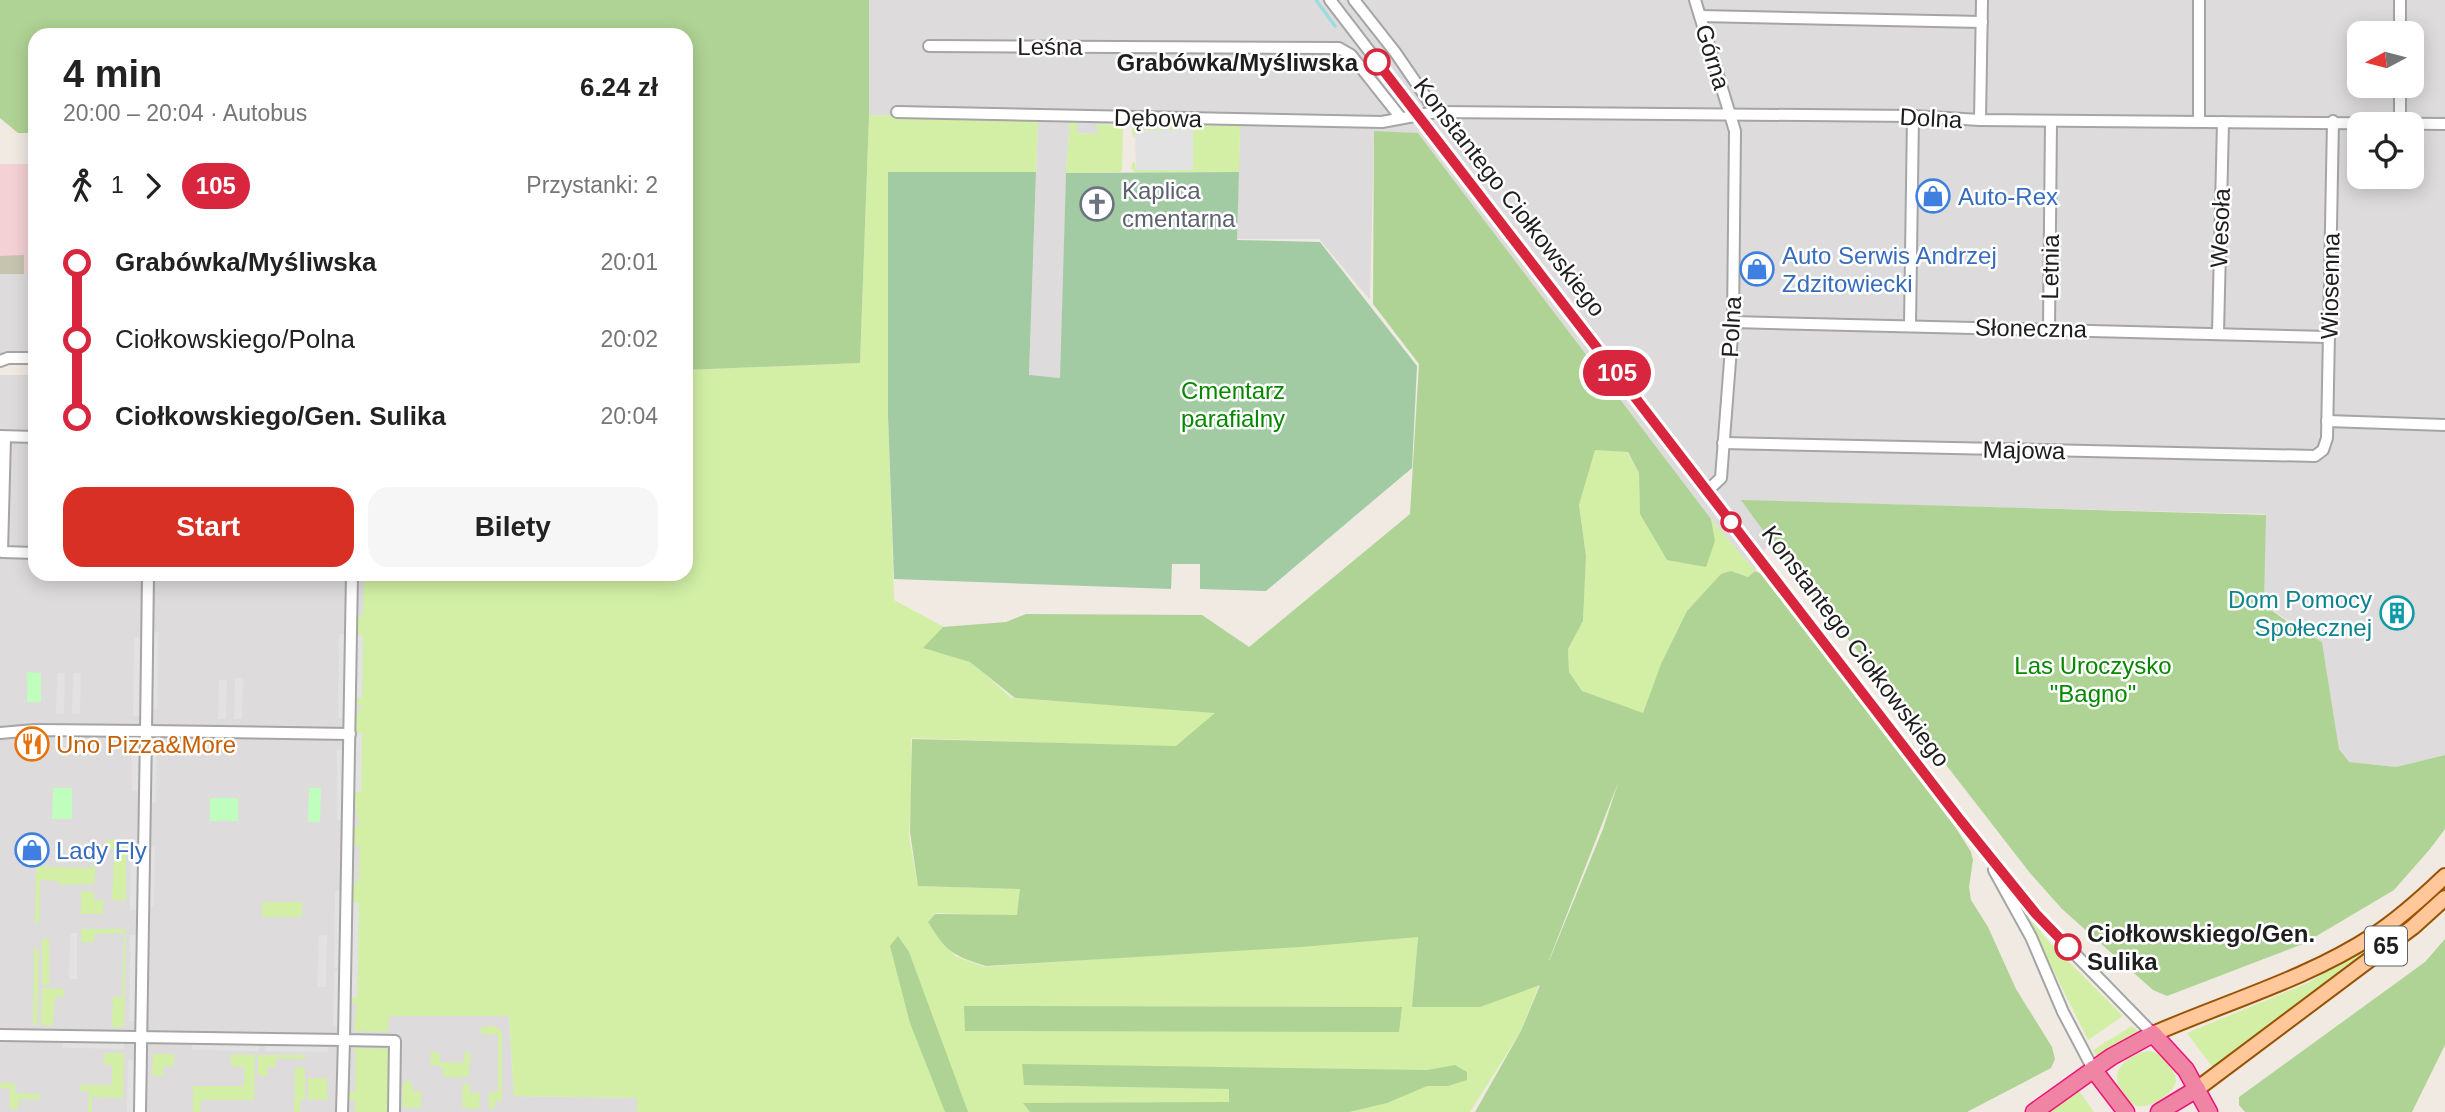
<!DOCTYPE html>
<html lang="pl">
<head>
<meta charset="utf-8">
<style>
	body { margin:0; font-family:Helvetica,sans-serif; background:#f6f6f6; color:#222; height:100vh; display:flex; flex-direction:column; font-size:26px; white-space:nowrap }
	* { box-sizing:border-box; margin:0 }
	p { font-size:23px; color:#767676 }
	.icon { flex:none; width:38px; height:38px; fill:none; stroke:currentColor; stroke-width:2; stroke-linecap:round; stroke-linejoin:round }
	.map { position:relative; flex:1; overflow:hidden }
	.side { position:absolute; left:28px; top:28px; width:665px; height:553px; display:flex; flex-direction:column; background:#fff; border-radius:21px; box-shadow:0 4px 18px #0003 }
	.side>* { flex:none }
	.badge { padding:0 14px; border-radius:23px; font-size:24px; line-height:46px }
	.needle { width:46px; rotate:263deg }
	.fabs { position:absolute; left:2347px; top:21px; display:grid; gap:14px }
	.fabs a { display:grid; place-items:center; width:77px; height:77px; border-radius:14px; background:#fff; box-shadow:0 4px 18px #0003; font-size:35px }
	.map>.badge { position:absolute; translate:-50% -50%; box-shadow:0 0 0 4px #fff }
	.legs { display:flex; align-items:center; gap:10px; height:77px; padding:0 35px; font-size:23px }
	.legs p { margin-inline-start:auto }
	.head { display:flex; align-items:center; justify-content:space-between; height:119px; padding:0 35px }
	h1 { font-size:38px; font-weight:600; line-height:52px }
	.action { display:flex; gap:14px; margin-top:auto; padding:14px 35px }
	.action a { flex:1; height:80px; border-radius:21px; background:#d93025; color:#fff; font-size:28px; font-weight:600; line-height:80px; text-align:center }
	.action a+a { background:#f6f6f6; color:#222 }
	ul { padding:0 35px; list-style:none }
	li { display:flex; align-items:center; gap:24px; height:77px; font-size:26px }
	li i { display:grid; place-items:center; width:10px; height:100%; margin:0 9px; background:currentColor }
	li i::after { content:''; width:18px; height:18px; margin:-9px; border:5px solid; border-radius:50%; background:#fff }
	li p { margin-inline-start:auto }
	li:first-child i { background:linear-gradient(#0000 50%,currentColor 0) }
	li:last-child i { background:linear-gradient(currentColor 50%,#0000 0) }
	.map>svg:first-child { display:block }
	.residential { fill:#dddbdb; fill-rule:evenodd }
	.commercial { fill:#f3d1d4 }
	.construction { fill:#c6c3ae }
	.grass { fill:#d2efa5 }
	.forest { fill:#afd394; fill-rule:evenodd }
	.cemetery { fill:#a2cba4 }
	.park { fill:#bffebc }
	.parking { fill:#e2e2e2 }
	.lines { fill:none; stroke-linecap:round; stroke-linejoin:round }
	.stream { stroke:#a0dbe2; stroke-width:3.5 }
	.minor-casing { stroke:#a5a5a5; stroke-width:14 }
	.major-casing { stroke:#995300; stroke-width:18 }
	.highway-casing { stroke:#eb1478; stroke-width:19 }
	.minor { stroke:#fff; stroke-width:10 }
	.major { stroke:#ffc79a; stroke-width:14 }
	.highway { stroke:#ef84a5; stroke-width:16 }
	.line-1-casing { stroke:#fff; stroke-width:16 }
	.line-1 { stroke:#d7263d; stroke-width:10 }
	.stop-1-dot { fill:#fff; stroke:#d7263d; stroke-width:3.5 }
	.labels { text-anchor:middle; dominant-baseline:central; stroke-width:5; stroke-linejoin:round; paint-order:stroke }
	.shield { fill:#fff; stroke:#626262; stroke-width:2 }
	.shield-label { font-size:23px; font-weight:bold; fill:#1e1e1e }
	.street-label { font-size:24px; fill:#1e1e1e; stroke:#fff }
	.stop-label { font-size:24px; font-weight:bold; fill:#1e1e1e; stroke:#fff; text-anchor:end }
	.worship-label { font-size:24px; fill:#5b616d; stroke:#fff; text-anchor:start }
	.shop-label { font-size:24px; fill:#366cbe; stroke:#fff; text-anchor:start }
	.park-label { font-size:24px; fill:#078801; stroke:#fff }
	.culture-label { font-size:24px; fill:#0d838f; stroke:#fff; text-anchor:end }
	.food-label { font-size:24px; fill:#c56008; stroke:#fff; text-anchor:start }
</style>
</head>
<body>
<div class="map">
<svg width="2445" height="1112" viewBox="0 0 2445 1112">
	<rect width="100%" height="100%" fill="#f0eae3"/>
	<g class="residential">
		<path d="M 869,0 L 2445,0 L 2445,755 L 2396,767 L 2348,762 L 2339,749 L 2322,642 L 2264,605 L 2265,514 L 1744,501 L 1770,539 L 1755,571 L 1711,519 L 1418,133 L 1374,132 L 1370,300 L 1319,239 L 1237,239 L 1240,126 L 1098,124 L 1097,134 L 1077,133 L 1077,122 L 1070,121 L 1066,173 L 1061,378 L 1029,376 L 1038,121 L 869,115 ZM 2359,33 L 2412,33 L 2412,86 L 2359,86 ZM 2359,124 L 2412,124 L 2412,177 L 2359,177 Z"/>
		<polygon points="35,269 35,353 0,353 0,274 25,274"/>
		<polygon points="0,375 35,375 35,574 397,574 509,1016 514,1096 637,1098 637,1112 0,1112"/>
	</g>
	<polygon class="commercial" points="0,164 35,164 35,269 25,274 0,274"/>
	<polygon class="construction" points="24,255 24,274 0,274 0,256"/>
	<g class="grass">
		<polygon points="869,115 1038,121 1036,172 888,172 888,415 894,600 944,627 925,649 970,661 1011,698 1217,712 1177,747 911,738 912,785 909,836 918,886 1022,889 1017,916 935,913 928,923 955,956 984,967 1418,936 1412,1007 1480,1007 1539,984 1521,1031 1470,1112 637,1112 637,1098 514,1096 509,1016 389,1016 388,1032 354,1031 357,1004 349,1003 349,998 357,998 359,903 351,902 352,883 359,882 360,846 352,846 352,826 360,826 353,797 353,792 360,792 361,733 354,733 354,721 362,705 355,705 354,699 362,698 363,635 356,634 356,616 363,615 364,574 686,574 686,370 860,363"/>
		<polygon points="1070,121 1077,121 1077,133 1097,134 1097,124 1119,125 1123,129 1122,170 1120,172 1066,173"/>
		<polygon points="1138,125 1240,126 1239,172 1134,172 1133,169 1131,169 1133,162 1135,163 1136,170 1193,169 1135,130 1135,136 1133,138 1132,129"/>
		<polygon points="1595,449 1627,452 1639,473 1640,514 1715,541 1711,519 1755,571 1748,577 1731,571 1661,664 1643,714 1582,691 1569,672 1568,649 1583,621 1586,556 1579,505"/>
		<polygon points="106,840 126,840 126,901 112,900 114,856 113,849 106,849"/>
		<polygon points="36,866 89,868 90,866 96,867 94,884 59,885 58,881 40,880 39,923 35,923"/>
		<polygon points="81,891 94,892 94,900 103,900 103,914 81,914"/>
		<rect x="262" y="902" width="40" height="15"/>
		<polygon points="2024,911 2049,942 2123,1016 2088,1040"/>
		<polygon points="81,929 126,929 125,933 95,934 94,942 81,942"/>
		<polygon points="2388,933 2390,935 2214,1069 2187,1033 2308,983"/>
		<polygon points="124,935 126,935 124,1027 112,1027 113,997 122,997"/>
		<rect x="42" y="939" width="7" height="46"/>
		<polygon points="34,949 39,949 37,1025 33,1025"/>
		<polygon points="42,988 64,989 64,996 55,997 53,1026 41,1025"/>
		<polygon points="496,1026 502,1033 502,1101 495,1101 495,1108 489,1109 489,1093 498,1092 498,1035 481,1034 481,1027"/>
		<polygon points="2132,1026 2139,1032 2098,1058 2093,1050"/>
		<polygon points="356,1048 389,1049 389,1112 355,1112 355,1100 347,1100 347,1092 355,1093 356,1052 352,1052"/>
		<polygon points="465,1051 471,1054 468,1077 443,1077 443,1069 440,1066 430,1065 431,1052 439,1052 440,1062 464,1063"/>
		<path d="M 2149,1051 C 2158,1053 2161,1055 2166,1062 C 2171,1068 2176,1073 2176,1081 C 2174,1094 2149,1109 2137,1106 C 2130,1104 2126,1097 2122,1091 C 2107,1071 2129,1054 2149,1051 Z"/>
		<polygon points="105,1053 124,1053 123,1098 92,1097 92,1112 88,1112 89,1091 80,1091 80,1085 112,1085 112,1065 104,1065"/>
		<polygon points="153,1054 174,1054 174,1066 164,1066 163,1076 152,1076"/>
		<polygon points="231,1054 255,1055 254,1100 201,1100 200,1112 193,1112 193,1086 244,1086 244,1067 231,1066"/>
		<polygon points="258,1055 305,1055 305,1059 276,1058 276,1067 267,1067 267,1077 258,1075"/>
		<polygon points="295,1067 305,1068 305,1100 300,1100 300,1112 294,1112"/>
		<rect x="308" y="1078" width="19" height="22"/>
		<polygon points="411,1081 412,1091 421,1091 421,1108 405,1108 402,1105 403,1082"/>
		<polygon points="0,1083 15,1083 15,1093 40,1094 40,1099 19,1099 18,1109 10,1109 10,1089 0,1088"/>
		<polygon points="463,1084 470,1084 470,1093 480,1093 479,1109 462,1108"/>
		<polygon points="2078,1090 2094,1112 2047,1112"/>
	</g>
	<g class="forest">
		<polygon points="0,0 869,0 869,115 860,363 686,370 686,35 35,35 35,133 18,133 0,118"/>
		<path d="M 1374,131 L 1418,133 L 1711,519 L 1715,541 L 1706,567 L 1667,560 L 1640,514 L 1639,473 L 1628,452 L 1595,450 L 1579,505 L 1586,556 L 1583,621 L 1568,649 L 1569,672 L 1582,691 L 1643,713 L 1661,664 L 1687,611 L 1721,574 L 1731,571 L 1748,577 L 1755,571 L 1762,574 L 1956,828 L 1971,852 L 1973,860 L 1969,887 L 1971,900 L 1988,927 L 2016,989 L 2052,1047 L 2055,1059 L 2051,1068 L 1967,1112 L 1475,1112 L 1521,1031 L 1540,985 L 1480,1007 L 1412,1007 L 1418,937 L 1301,947 L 986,966 C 954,956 946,952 928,922 L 935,914 L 1017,915 L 1020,889 L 918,886 L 910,832 L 912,739 L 1176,746 L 1215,713 L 1015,698 L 970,662 L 923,648 L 943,627 L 1006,622 L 1026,614 L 1202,615 L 1249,647 L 1410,514 L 1419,364 L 1373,304 ZM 1618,783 L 1603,829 L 1549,961 L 1549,960 Z"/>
		<polygon points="1741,500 2266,515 2264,605 2291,624 2322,642 2339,749 2349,762 2396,767 2445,755 2445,829 2430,849 2394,890 2303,944 2167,996 2153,990 2062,909 2030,873 1863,658 1781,555"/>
		<polygon points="898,936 909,952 968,1112 945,1112 910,1023 890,946"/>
		<polygon points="2445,939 2445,1045 2412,1112 2245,1112 2239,1105 2239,1097 2425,962"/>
		<polygon points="964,1006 1402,1007 1399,1032 965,1031"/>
		<polygon points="1022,1064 1427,1070 1455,1065 1467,1072 1467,1080 1448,1086 1427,1086 1387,1103 1349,1112 1030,1112 1023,1103 1229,1102 1229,1089 1024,1085"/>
	</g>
	<polygon class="cemetery" points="888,172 1036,172 1029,375 1060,378 1066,173 1239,172 1237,240 1320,242 1417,366 1412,468 1266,591 1200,589 1200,564 1172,564 1171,589 894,579 888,415"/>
	<g class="park">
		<polygon points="27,672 41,673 41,702 27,702"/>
		<polygon points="53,788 72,788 72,819 52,819"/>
		<polygon points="309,788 321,788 320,822 308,822"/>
		<rect x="210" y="798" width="28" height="23"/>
	</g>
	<g class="parking">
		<polygon points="1193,129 1193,170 1136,170 1135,130"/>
		<polygon points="150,632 158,632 157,709 149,709"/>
		<polygon points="339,634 347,634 346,718 338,718"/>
		<polygon points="355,635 363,635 362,698 354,698"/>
		<polygon points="134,638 142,638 141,716 133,716"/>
		<polygon points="57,673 65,673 64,714 56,714"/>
		<polygon points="73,673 81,673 80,714 72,714"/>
		<polygon points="235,678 243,678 242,719 234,719"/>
		<polygon points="219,680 227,680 226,719 218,719"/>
		<polygon points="354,733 362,733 361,792 353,792"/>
		<rect x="132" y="747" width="8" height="44"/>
		<polygon points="149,747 157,748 156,803 148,803"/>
		<polygon points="337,750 345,750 344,820 337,820"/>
		<polygon points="147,847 155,847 154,907 146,907"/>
		<polygon points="131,850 139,850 138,910 130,910"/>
		<polygon points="335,891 343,891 342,968 334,968"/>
		<polygon points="351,902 359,903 357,998 349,998"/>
		<polygon points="70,933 77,933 77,979 69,979"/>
		<polygon points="130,935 138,935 137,1021 129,1021"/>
		<polygon points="319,935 327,935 326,987 317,987"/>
		<polygon points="334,971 342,971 340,1026 333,1026"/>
		<polygon points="63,1040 125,1041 124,1049 63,1048"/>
		<polygon points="192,1042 259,1043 259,1051 192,1050"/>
		<polygon points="265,1043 328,1044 328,1052 265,1051"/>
		<polygon points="128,1060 136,1060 135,1112 127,1112"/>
	</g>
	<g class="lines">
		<polyline class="stream" points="1316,0 1335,26"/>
		<defs>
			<g id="minor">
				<polyline points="1330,0 1961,821 2036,914 2153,1034"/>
				<polyline points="1354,0 1395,52 1436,112"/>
				<polyline points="1695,0 1735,131 1733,322 1721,478 1707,491"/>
				<polyline points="1700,16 1982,22"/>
				<polyline points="2400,33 2400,0"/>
				<polyline points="929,46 1339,48 1351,55 1401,118"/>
				<polyline points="2400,86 2400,123"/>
				<polyline points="897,112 1382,122 1436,112 1913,116 1980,120 2445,124"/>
				<polyline points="1980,120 1982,0"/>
				<polyline points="2199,121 2199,0"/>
				<polyline points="1733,322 2328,337"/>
				<polyline points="1910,325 1913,116"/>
				<polyline points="2049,328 2051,121"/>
				<polyline points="2218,333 2223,122"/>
				<polyline points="0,361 8,358 35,358"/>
				<polyline points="2327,421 2445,425"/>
				<polyline points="0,436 35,437"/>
				<polyline points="5,437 2,552 35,553"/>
				<polyline points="1723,443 2315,456 2323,450 2327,438 2333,121"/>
				<polyline points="352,574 344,1040 395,1041 394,1112"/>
				<polyline points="0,733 35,730 146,731 148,574"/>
				<polyline points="1994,870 2031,937 2063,1012 2093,1069"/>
				<polyline points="0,1035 344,1040 342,1112"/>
				<polyline points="140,1112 146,731 350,734"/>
			</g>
			<g id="major">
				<path d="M 2153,1034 C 2226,1002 2307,979 2374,935 C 2400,918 2423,897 2445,876"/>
				<polyline points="2197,1089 2413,927 2445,898"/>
			</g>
			<g id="highway">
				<polyline points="2093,1069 2126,1112"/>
				<polyline points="2034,1112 2111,1057 2153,1034 2186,1070 2209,1112"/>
				<polyline points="2159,1112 2197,1089"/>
			</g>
		</defs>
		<use href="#minor" class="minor-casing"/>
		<use href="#major" class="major-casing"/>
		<use href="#highway" class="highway-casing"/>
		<use href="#minor" class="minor"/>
		<use href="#major" class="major"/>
		<use href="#highway" class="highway"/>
	</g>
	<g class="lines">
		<defs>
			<polyline id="line-1" points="1377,62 1961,821 2036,914 2068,947"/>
		</defs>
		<use href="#line-1" class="line-1-casing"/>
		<use href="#line-1" class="line-1"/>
	</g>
	<defs>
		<symbol id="shop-ring" viewBox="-11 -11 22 22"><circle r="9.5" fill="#fff" stroke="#3f7fe0" stroke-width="1.5"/><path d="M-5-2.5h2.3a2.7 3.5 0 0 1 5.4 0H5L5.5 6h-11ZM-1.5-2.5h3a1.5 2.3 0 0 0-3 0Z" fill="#3f7fe0"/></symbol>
		<symbol id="church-ring" viewBox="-11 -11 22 22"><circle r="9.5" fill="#fff" stroke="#6b7280" stroke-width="1.5"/><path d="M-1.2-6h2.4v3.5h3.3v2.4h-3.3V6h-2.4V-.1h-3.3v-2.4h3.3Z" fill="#6b7280"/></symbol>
		<symbol id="building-ring" viewBox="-11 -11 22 22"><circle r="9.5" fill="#fff" stroke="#0f9aa8" stroke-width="1.5"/><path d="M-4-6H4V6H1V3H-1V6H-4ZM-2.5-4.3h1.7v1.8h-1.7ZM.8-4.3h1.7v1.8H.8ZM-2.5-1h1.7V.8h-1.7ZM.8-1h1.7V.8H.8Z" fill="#0f9aa8"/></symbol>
		<symbol id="restaurant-ring" viewBox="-11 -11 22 22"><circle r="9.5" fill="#fff" stroke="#e8710a" stroke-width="1.5"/><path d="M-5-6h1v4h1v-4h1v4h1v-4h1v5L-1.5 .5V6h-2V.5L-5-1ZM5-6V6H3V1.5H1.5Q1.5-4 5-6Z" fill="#e8710a"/></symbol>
	</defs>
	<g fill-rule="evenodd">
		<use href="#shop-ring" x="1914" y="177" width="38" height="38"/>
		<use href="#church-ring" x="1078" y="185" width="38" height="38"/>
		<use href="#shop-ring" x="1738" y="250" width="38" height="38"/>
		<use href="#building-ring" x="2378" y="594" width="38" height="38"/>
		<use href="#restaurant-ring" x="13" y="725" width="38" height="38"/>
		<use href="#shop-ring" x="13" y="831" width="38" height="38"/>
	</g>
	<g class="stop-1-dot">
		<circle cx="1377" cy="62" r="12"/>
		<circle cx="1731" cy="522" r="9"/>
		<circle cx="2068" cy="947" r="12"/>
	</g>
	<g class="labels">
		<rect class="shield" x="2365" y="926.5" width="42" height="39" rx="5"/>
		<g class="shield-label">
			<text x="2386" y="946">65</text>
		</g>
		<g class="street-label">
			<text x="1050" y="46">Leśna</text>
			<text transform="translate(1713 57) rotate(73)">Górna</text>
			<text transform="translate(1158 118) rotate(1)">Dębowa</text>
			<text transform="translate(1931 118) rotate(3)">Dolna</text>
			<text transform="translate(1510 197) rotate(52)">Konstantego Ciołkowskiego</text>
			<text transform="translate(2220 228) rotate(-88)">Wesoła</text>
			<text transform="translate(2050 267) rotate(-89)">Letnia</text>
			<text transform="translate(2330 286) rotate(-89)">Wiosenna</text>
			<text transform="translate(1731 327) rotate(-87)">Polna</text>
			<text transform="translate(2031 328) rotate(1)">Słoneczna</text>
			<text transform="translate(2024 450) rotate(1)">Majowa</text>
			<text transform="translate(1856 646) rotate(53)">Konstantego Ciołkowskiego</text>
		</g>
		<g class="stop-label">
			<text x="1358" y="62">Grabówka/Myśliwska</text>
			<text x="2087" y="933" text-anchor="start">Ciołkowskiego/Gen.<tspan x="2087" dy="28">Sulika</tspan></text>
		</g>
		<g class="worship-label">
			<text x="1122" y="190">Kaplica<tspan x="1122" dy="28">cmentarna</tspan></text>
		</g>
		<g class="shop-label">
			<text x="1958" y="196">Auto-Rex</text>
			<text x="1782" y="255">Auto Serwis Andrzej<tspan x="1782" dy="28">Zdzitowiecki</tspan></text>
			<text x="56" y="850">Lady Fly</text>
		</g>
		<g class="park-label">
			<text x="1233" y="390">Cmentarz<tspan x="1233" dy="28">parafialny</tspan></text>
			<text x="2093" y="665">Las Uroczysko<tspan x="2093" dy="28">"Bagno"</tspan></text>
		</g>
		<g class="culture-label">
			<text x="2372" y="599">Dom Pomocy<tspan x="2372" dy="28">Społecznej</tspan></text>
		</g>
		<g class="food-label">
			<text x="56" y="744">Uno Pizza&amp;More</text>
		</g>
	</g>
</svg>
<div class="fabs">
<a><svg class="needle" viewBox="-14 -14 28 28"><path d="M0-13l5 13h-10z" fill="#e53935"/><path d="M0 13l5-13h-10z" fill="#767676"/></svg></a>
<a><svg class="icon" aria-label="locate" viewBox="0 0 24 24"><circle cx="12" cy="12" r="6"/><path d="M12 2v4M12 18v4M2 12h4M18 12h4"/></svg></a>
</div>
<b class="badge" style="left:1617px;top:373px;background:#d7263d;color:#fff">105</b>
<section class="side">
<div class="head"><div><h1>4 min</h1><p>20:00 – 20:04 · Autobus</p></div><b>6.24 zł</b></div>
<div class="legs"><svg class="icon" aria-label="walk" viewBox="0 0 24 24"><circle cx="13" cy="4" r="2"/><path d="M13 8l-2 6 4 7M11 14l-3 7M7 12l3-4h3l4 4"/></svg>1<svg class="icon" aria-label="forward" viewBox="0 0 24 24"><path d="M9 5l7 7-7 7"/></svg><b class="badge" style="background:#d7263d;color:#fff">105</b><p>Przystanki: 2</p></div>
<ul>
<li><i style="color:#d7263d"></i><b>Grabówka/Myśliwska</b><p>20:01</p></li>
<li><i style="color:#d7263d"></i><span>Ciołkowskiego/Polna</span><p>20:02</p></li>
<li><i style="color:#d7263d"></i><b>Ciołkowskiego/Gen. Sulika</b><p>20:04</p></li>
</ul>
<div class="action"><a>Start</a><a>Bilety</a></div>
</section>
</div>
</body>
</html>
